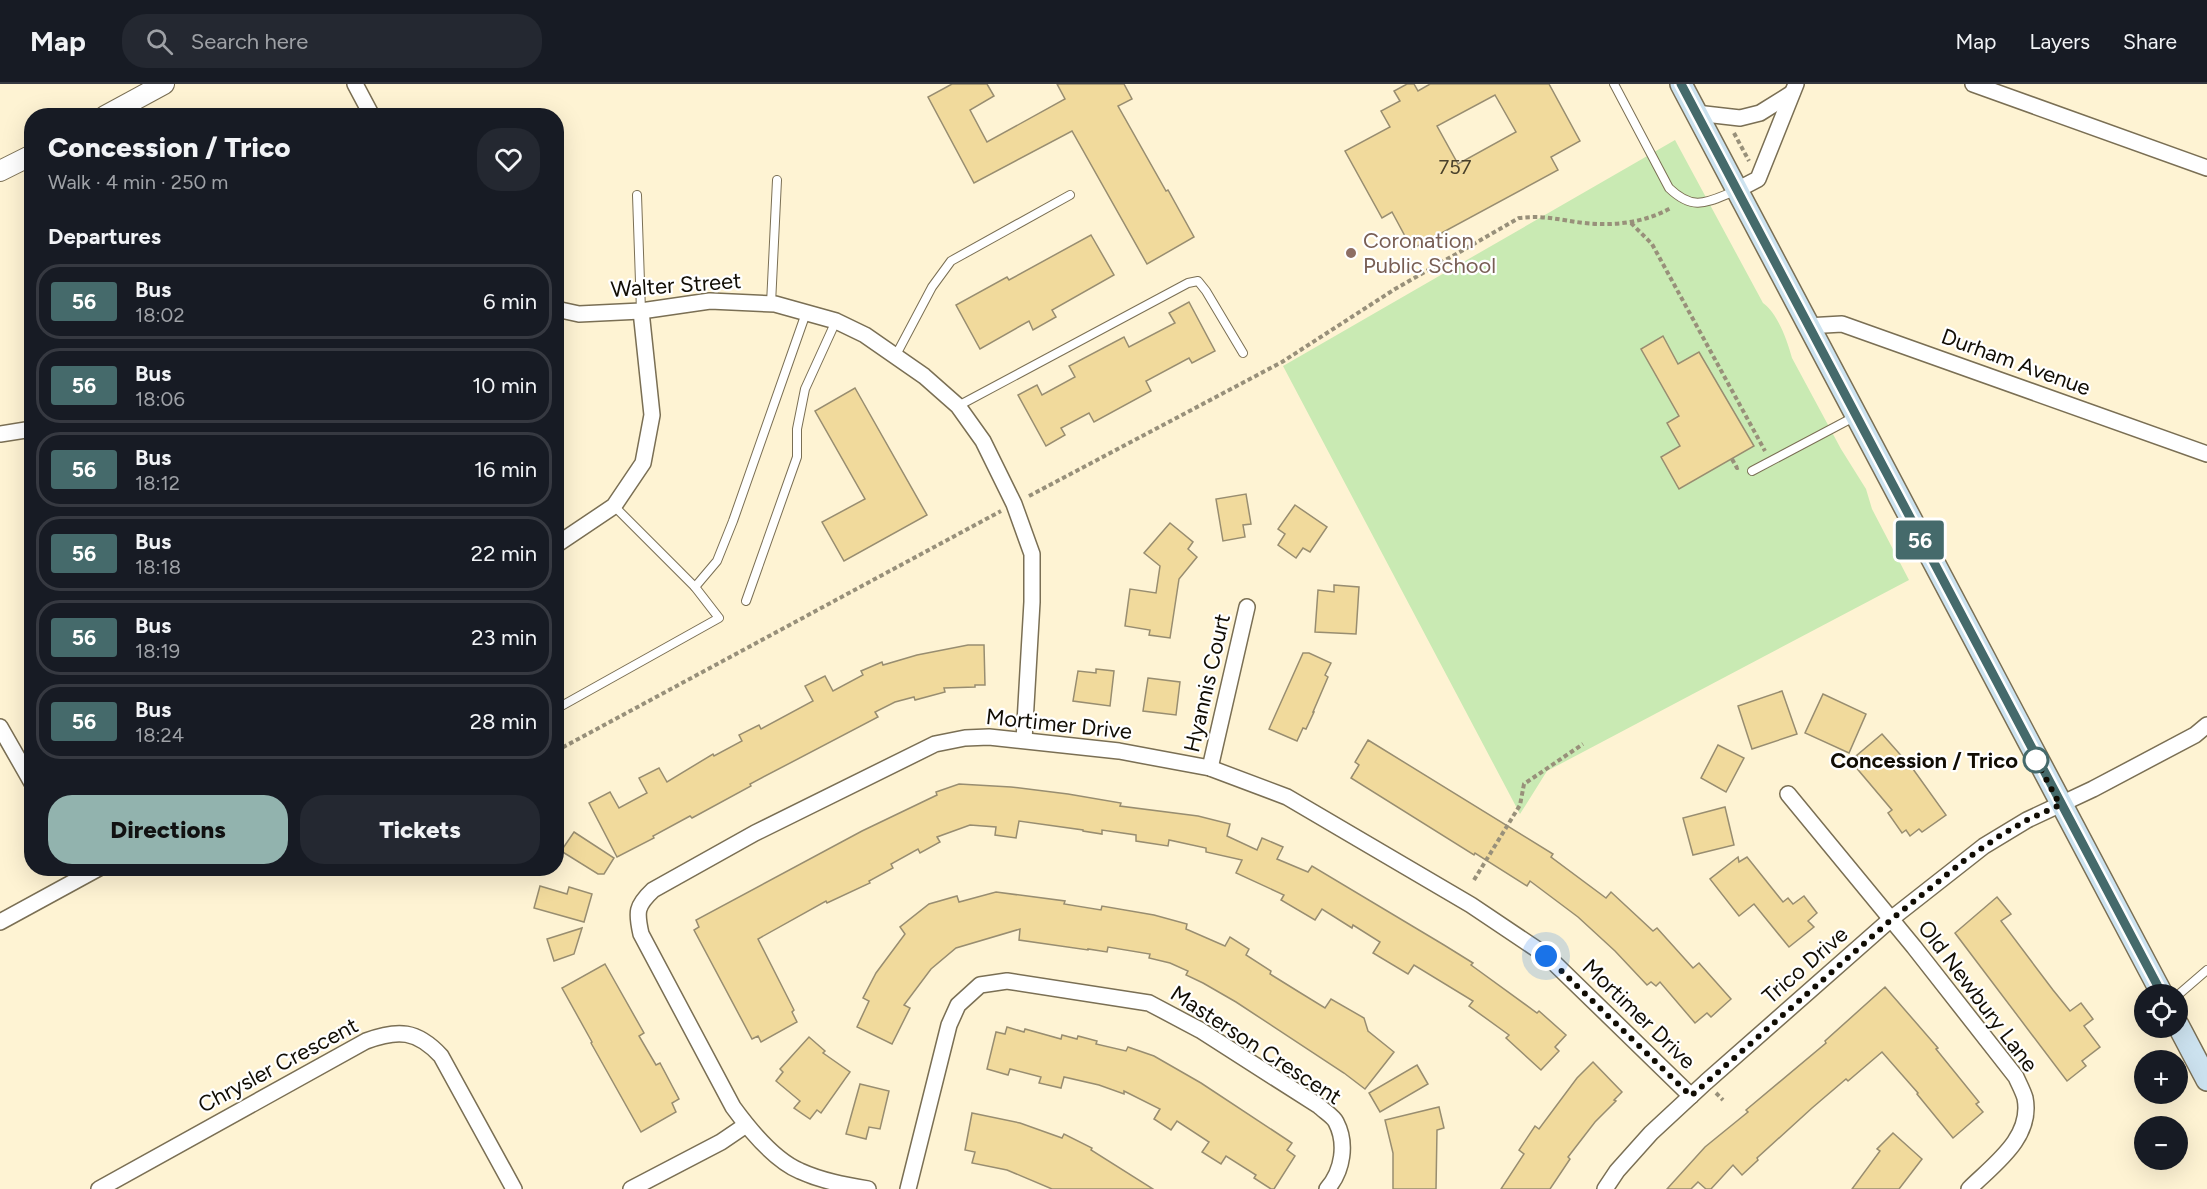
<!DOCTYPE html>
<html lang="en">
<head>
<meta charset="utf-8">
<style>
	body { margin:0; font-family:Figtree,sans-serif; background:#242831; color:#f1f3f6; height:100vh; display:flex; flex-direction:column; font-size:22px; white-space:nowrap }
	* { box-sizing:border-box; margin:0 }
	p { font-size:20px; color:#9ea1a6 }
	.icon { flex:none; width:33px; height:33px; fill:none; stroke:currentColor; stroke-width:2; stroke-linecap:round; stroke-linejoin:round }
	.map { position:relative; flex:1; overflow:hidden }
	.panel { position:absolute; left:24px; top:24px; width:540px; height:768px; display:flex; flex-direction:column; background:#171b24; border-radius:24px; box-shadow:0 6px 24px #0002 }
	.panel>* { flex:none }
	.badge { padding:0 12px; border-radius:4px; font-size:21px; line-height:39px }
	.fabs { position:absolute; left:2134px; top:900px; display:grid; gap:12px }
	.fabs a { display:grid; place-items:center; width:54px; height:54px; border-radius:50%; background:#171b24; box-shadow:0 6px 24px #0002; font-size:30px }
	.you { position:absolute; width:30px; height:30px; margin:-15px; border:4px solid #fff; border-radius:50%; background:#1a73e8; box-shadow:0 0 0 9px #1a73e833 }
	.map>.badge { position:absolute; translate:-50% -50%; box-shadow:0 0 0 3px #fff }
	h2 { padding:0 24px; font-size:22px; line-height:54px }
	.round { display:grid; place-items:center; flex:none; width:63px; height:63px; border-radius:24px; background:#242831 }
	.overview { display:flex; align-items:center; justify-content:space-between; height:102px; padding:0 24px }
	h1 { font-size:28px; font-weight:800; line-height:45px }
	.primary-button { display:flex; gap:12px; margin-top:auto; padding:12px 24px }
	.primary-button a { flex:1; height:69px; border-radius:24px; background:#92b3ae; color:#111; font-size:24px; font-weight:800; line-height:69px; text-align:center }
	.primary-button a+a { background:#242831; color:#f1f3f6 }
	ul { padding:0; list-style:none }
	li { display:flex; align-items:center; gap:18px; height:75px; margin:0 12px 9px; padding:0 12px; border:3px solid #363941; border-radius:24px }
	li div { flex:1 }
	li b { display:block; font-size:22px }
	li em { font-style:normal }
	li .badge { min-width:66px; font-weight:700; text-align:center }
	header { display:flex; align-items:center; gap:36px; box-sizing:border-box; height:84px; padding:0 30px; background:#171b24; border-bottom:2px solid #363941 }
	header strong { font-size:28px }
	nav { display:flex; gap:33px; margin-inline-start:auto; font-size:21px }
	.search { width:420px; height:54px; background:#242831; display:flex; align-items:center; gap:15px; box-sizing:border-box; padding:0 21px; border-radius:24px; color:#9ea1a6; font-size:22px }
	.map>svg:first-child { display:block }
	.green { fill:#c9eab3 }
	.building { fill:#f1da9c; stroke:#988d70; stroke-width:1.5; fill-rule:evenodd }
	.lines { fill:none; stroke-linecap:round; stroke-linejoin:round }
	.service-casing { stroke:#7a6f54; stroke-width:10 }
	.minor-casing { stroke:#7a6f54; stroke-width:18 }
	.tertiary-casing { stroke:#7a6f54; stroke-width:22 }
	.secondary-casing { stroke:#7a6f54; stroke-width:24 }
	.path { stroke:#98907a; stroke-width:4; stroke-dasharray:4.5 3; stroke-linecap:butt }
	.service { stroke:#fff; stroke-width:8 }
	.minor { stroke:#fff; stroke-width:15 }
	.tertiary { stroke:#fff; stroke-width:20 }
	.secondary { stroke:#cce2ef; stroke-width:21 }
	.line-casing { stroke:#fff; stroke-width:14 }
	.line { stroke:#456a6b; stroke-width:9 }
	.walk { stroke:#110d04; stroke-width:6; stroke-dasharray:0 10.8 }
	.education-dot { fill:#8d6e63; stroke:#fff; stroke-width:2 }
	.stop-dot { fill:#fff; stroke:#456a6b; stroke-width:3 }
	.labels { text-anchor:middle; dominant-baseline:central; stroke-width:4.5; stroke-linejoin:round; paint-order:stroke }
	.number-label { font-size:20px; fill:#49402a }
	.education-label { font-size:22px; fill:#785e54; stroke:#fff; text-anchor:start }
	.street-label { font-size:22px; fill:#110d04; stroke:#fff }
	.stop-label { font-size:22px; font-weight:bold; fill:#110d04; stroke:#fff; text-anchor:end }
</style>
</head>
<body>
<header>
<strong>Map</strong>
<div class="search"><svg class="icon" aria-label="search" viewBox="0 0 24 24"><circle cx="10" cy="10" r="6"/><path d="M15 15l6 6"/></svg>Search here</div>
<nav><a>Map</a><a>Layers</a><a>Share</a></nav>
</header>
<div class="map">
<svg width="2207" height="1105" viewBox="0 0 2207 1105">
	<rect width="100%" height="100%" fill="#fef3d3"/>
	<path class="green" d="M 1675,56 L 1763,219 C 1778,230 1787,256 1792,274 L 1841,365 L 1866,405 L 1872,425 L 1909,496 L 1547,687 L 1520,730 L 1283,282 Z"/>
	<g class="building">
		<polygon points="952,0 987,0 994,12 970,26 987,58 1065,15 1057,0 1124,0 1132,15 1118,22 1166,107 1168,106 1194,153 1147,180 1072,47 974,99 928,13"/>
		<path d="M 1407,0 L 1414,0 L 1418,7 L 1430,0 L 1549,0 L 1580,57 L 1551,73 L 1558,86 L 1412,165 L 1392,128 L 1382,134 L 1345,67 L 1390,43 L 1381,27 L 1400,17 L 1394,7 ZM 1495,11 L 1516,48 L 1458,80 L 1437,42 Z"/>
		<polygon points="1091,151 1114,191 1052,226 1056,233 1033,246 1029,237 980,265 956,221 1007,193 1009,196"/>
		<polygon points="1189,218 1215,267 1192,279 1189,274 1146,297 1151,307 1094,338 1089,329 1061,344 1065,351 1046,362 1018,311 1037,301 1042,311 1075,293 1069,282 1124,253 1129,263 1175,239 1169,229"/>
		<polygon points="1663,252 1678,280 1699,268 1754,362 1679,405 1661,373 1680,362 1667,339 1679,332 1641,265"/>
		<polygon points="855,304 927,431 844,477 822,438 865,415 815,327"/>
		<polygon points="1246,410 1251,440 1243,441 1245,453 1223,457 1216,415"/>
		<polygon points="1295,421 1327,443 1310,468 1303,464 1296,474 1278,461 1285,450 1278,445"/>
		<polygon points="1170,439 1193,458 1188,465 1197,473 1179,495 1170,554 1149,551 1150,546 1125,542 1130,505 1156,509 1160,482 1144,469"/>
		<polygon points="1334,501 1359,503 1356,550 1315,548 1318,506 1334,508"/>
		<polygon points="968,561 984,561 985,601 975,601 975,603 944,604 945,608 915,616 914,613 895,618 875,628 878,633 750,700 751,702 692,734 690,732 653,752 654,754 617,773 589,719 610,708 619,724 647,709 639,694 659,684 667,698 713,670 714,672 742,657 739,651 759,641 761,645 813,617 805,602 825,592 833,607 863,591 861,587 882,578 883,581 917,571"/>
		<polygon points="1303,569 1309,569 1331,579 1325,591 1328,593 1313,628 1314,628 1306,645 1303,644 1297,657 1269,645"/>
		<polygon points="1096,585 1114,587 1110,622 1073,617 1078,587 1096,589"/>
		<polygon points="1148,594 1180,598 1176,631 1143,627"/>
		<polygon points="1782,607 1797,650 1752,665 1738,622"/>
		<polygon points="1823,610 1866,630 1849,669 1805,649"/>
		<polygon points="1882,650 1913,685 1946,731 1922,748 1919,745 1910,752 1906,746 1902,749 1888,729 1892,726 1854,681 1862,674 1856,672"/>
		<polygon points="1368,656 1553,770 1551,773 1606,814 1611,808 1653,847 1657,844 1693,884 1699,879 1731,915 1711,933 1707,929 1695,939 1660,898 1656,902 1651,898 1647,901 1615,867 1578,833 1530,797 1527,802 1475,769 1474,771 1351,694 1359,681 1355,678"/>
		<polygon points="1718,661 1744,674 1726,708 1701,694"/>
		<polygon points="959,700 1011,703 1068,710 1121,719 1120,722 1198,732 1230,740 1227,752 1257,766 1262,754 1283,763 1277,775 1308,788 1312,782 1444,861 1473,879 1471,881 1537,929 1539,927 1566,951 1555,963 1559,967 1541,986 1506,954 1509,951 1469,922 1473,917 1414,881 1408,890 1373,869 1380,858 1353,841 1352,844 1322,825 1315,836 1281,816 1284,811 1236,789 1242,776 1206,768 1206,764 1169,756 1168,762 1136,757 1136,751 1102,746 1102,750 1083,747 1083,746 1019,737 1016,754 995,751 996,743 970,741 937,753 940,758 920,769 918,765 891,780 893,784 869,797 870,799 827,819 826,817 758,855 794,926 792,928 797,938 761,958 758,952 752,955 694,846 699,843 696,836 862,747 937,711 936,708"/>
		<polygon points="1725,723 1734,761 1693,771 1683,734"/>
		<polygon points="574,748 614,774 604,790 598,790 561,767"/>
		<polygon points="1738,773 1739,778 1747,773 1783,818 1788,814 1793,820 1804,812 1817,829 1808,837 1814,843 1789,863 1754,820 1739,832 1710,795"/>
		<polygon points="540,802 567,810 569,803 592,810 584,838 534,824"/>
		<polygon points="996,808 1065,817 1064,820 1101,826 1102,822 1154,831 1187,840 1186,845 1225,862 1230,853 1249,865 1246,871 1271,887 1270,890 1299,908 1325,924 1331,915 1364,934 1368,947 1394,968 1365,1005 1344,989 1236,918 1203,899 1186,891 1188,887 1170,879 1149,874 1150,870 1108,863 1107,868 1088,865 1088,866 1019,856 1020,845 956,864 931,885 904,921 910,924 892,960 857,943 869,917 863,914 876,889 905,850 900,843 929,820 957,812 959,818"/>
		<polygon points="1997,813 2011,830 2001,837 2053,906 2070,927 2081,919 2093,935 2084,942 2100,963 2082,977 2086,982 2067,997 1955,849"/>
		<polygon points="582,844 574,870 554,877 547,855"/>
		<polygon points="605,880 644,949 639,952 656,981 660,979 679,1015 672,1019 676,1028 641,1048 591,959 592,958 562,904"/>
		<polygon points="1885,903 1938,964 1936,965 1979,1018 1976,1020 1983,1028 1953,1054 1917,1010 1918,1009 1882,968 1848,997 1846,995 1812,1024 1757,1074 1758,1076 1742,1091 1733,1081 1711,1105 1706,1105 1698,1098 1691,1105 1667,1105 1705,1063 1748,1028 1746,1026 1826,959 1825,957"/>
		<polygon points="1007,943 1024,948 1025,945 1061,955 1062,951 1077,955 1078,952 1097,957 1096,960 1126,967 1128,963 1154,972 1201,999 1292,1059 1287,1066 1295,1072 1274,1105 1271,1105 1254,1094 1256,1091 1226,1072 1221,1080 1202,1068 1209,1058 1177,1037 1171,1046 1154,1035 1160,1025 1124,1007 1124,1010 1099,1001 1064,993 1061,1004 1039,999 1041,993 1010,985 1008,991 987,985 996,948 1005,950"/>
		<polygon points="809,953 825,967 823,969 850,988 821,1029 817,1026 810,1035 794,1024 800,1017 776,997 783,988 780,985"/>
		<polygon points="1593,978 1622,1008 1614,1016 1616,1017 1595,1038 1568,1073 1570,1075 1550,1105 1501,1105 1524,1070 1519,1066 1535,1042 1539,1045 1577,994"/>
		<polygon points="1417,981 1428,1000 1380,1028 1369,1009"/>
		<polygon points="860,1000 889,1007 880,1045 869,1043 866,1055 846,1050"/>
		<polygon points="1439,1023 1444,1044 1437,1046 1436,1105 1393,1105 1393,1069 1385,1036"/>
		<polygon points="972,1029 1020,1039 1062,1054 1064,1050 1092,1064 1091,1066 1153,1105 1052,1105 1007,1086 972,1079 975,1068 965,1066"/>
		<polygon points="1893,1049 1922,1075 1899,1105 1852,1105 1880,1067 1877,1065"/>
	</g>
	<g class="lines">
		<defs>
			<g id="service">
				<path d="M 1614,0 L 1669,104 C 1694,128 1707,118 1735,107"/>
				<polyline points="637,111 641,227"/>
				<polyline points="771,220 777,96"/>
				<polyline points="896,271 932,203 951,177 1070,111"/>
				<polyline points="958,322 1188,199 1198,197 1206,207 1243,269"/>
				<polyline points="1752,387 1854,333"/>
				<polyline points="614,422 695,503"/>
				<polyline points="746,517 797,373 797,345 805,305 836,237"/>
				<polyline points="556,625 719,534 695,503 717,477 733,437 806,229"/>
				<polyline points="2178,911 2207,886"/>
			</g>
			<g id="minor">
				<polyline points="355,0 372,32"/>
				<polyline points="1973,0 2207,84"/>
				<polyline points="1696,29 1740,34 1760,29 1792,9"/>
				<polyline points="1737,106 1758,95 1796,0"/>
				<polyline points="556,225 579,230 641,227 710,217 775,220 836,237 865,251 924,292 958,322 983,357 1014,420 1032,470 1032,518 1024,656"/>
				<polyline points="1807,242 1842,240 2207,370"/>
				<polyline points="0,350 32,345"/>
				<polyline points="556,461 614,422 643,379 652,331 641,227"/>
				<polyline points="0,643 32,699"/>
				<polyline points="1210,684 1247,523"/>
				<path d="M 1788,710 L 1914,863 L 2016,993 C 2019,1000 2023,1007 2025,1014 C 2033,1054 1993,1081 1969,1105"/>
				<polyline points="0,838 99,784"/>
				<path d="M 99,1105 L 366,957 C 398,945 417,946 441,972 L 514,1105"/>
				<polyline points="631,1105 721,1058 746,1041"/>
				<path d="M 868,1105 C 845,1101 822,1097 800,1087 C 774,1076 749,1045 733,1023 L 641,850 C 636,828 636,822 653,806 L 755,749 L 935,660 L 965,654 L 989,653 L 1119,667 L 1210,684 L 1287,713 L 1471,821 L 1547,872 L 1691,1012"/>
				<path d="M 908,1105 L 949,941 L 958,921 L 980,901 L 1007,897 L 1149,919 L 1200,946 L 1319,1022 C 1324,1027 1333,1032 1336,1038 C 1347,1059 1343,1087 1327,1105"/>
				<polyline points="1605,1105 1617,1087 1651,1049 1706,998 1891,835 1984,762 2027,736 2093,705 2195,651 2207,641"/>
			</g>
			<g id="tertiary">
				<polyline points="105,32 164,0"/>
				<polyline points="0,87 32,71"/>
			</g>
			<g id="secondary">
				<polyline points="1681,0 2162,910"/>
				<polyline points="2178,941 2207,996"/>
			</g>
		</defs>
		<use href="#service" class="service-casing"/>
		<use href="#minor" class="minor-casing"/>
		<use href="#tertiary" class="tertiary-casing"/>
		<use href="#secondary" class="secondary-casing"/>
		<g class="path">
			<polyline points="1734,49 1749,77"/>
			<polyline points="1631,139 1652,160 1765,367"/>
			<polyline points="1732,375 1737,384 1740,383"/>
			<path d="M 1029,412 L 1282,278 L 1395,205 L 1519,134 C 1545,131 1559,136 1584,139 C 1615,142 1643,139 1671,124"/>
			<polyline points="556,667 1001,427"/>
			<polyline points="1474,796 1520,721 1524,700 1583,660"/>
			<polyline points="1716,1009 1723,1016"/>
		</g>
		<use href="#service" class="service"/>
		<use href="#minor" class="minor"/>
		<use href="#tertiary" class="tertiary"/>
		<use href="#secondary" class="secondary"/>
	</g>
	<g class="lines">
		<defs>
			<polyline id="line" points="1681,0 2162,910"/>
		</defs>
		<use href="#line" class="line-casing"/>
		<use href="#line" class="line"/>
		<polyline class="walk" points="1546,872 1691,1012 1892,835 1965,776 1998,753 2027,736 2060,721 2036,676"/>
	</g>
	<circle class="education-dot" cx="1351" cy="169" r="6"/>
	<circle class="stop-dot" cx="2036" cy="676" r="12"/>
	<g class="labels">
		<g class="number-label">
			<text x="1455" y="83">757</text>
		</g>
		<g class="education-label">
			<text x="1363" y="156">Coronation<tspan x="1363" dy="25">Public School</tspan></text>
		</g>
		<g class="street-label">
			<text transform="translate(676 201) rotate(-4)">Walter Street</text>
			<text transform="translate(2016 278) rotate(20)">Durham Avenue</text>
			<text transform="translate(1207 599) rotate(-77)">Hyannis Court</text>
			<text transform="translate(1059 640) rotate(6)">Mortimer Drive</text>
			<text transform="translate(1805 881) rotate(-41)">Trico Drive</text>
			<text transform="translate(1978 912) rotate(53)">Old Newbury Lane</text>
			<text transform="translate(1639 930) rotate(44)">Mortimer Drive</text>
			<text transform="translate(1256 961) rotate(33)">Masterson Crescent</text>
			<text transform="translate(278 981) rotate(-28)">Chrysler Crescent</text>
		</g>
		<g class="stop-label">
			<text x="2018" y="676">Concession / Trico</text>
		</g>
	</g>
</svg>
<div class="fabs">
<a><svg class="icon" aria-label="locate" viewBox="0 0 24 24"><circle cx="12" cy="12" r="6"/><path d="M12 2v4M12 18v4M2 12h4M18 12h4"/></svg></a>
<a>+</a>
<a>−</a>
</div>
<div class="you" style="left:1546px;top:872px"></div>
<b class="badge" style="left:1920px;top:456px;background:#456a6b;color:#fff">56</b>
<section class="panel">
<div class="overview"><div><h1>Concession / Trico</h1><p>Walk · 4 min · 250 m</p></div><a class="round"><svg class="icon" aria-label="heart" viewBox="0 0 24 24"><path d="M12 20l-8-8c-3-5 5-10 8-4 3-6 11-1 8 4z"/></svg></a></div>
<h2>Departures</h2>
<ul>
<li><span class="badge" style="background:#456a6b;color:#fff">56</span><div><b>Bus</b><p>18:02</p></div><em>6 min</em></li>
<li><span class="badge" style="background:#456a6b;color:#fff">56</span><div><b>Bus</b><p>18:06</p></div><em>10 min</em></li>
<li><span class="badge" style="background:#456a6b;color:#fff">56</span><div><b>Bus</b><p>18:12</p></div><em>16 min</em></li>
<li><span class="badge" style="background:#456a6b;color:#fff">56</span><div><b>Bus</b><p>18:18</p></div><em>22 min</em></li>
<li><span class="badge" style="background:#456a6b;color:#fff">56</span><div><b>Bus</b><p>18:19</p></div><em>23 min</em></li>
<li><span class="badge" style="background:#456a6b;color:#fff">56</span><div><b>Bus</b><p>18:24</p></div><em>28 min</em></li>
</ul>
<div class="primary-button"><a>Directions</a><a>Tickets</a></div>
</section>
</div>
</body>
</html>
